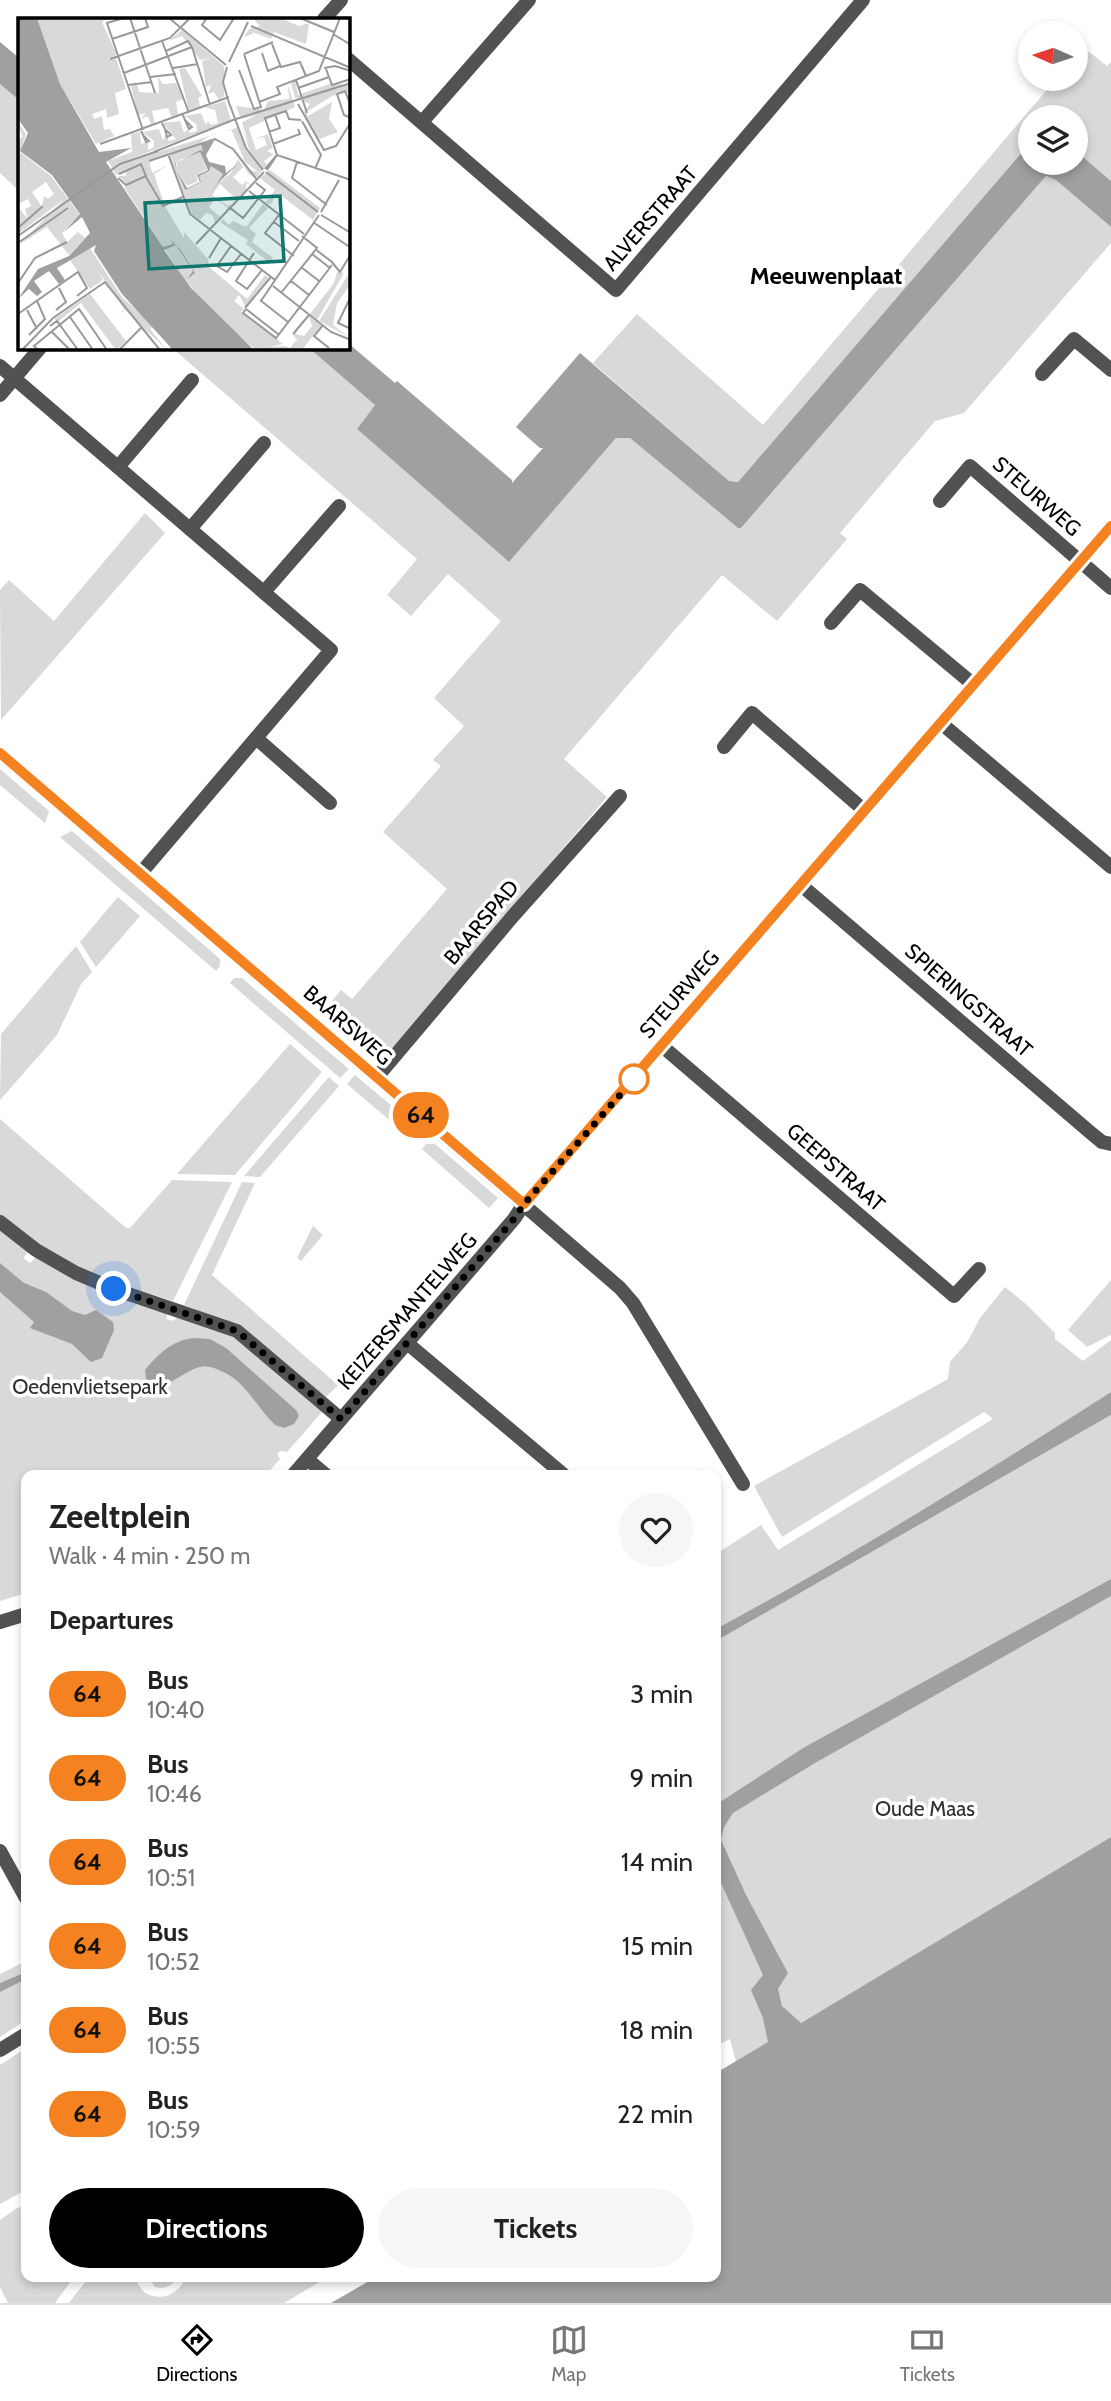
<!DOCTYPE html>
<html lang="en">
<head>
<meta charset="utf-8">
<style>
	body { margin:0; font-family:Cabin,sans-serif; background:#f6f6f6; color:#222; height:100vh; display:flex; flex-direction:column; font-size:26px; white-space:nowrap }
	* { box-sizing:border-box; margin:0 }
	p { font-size:23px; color:#767676 }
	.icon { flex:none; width:38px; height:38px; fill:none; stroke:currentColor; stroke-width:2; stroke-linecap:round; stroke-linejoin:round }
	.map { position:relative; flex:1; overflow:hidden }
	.sheet { position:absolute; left:21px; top:1470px; width:700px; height:812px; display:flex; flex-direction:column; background:#fff; border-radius:14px; box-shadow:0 4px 10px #0003 }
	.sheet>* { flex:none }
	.badge { padding:0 14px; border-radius:23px; font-size:24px; line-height:46px }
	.needle { width:46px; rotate:273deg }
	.tools { position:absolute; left:1018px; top:21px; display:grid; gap:14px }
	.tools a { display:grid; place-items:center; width:70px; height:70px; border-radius:50%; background:#fff; box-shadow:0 4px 10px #0003; font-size:35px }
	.you { position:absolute; width:35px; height:35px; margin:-18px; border:5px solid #fff; border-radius:50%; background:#1a73e8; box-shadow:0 0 0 10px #1a73e833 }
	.map>.badge { position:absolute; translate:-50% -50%; box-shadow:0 0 0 4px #fff }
	h2 { padding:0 28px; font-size:26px; line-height:63px }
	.round { display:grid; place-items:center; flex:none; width:74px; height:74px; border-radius:37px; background:#f6f6f6 }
	.head { display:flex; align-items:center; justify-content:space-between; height:119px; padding:0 28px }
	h1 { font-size:33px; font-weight:800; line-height:52px }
	.primary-button { display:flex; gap:14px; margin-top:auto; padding:14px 28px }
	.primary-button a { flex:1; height:80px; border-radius:42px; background:#000; color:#fff; font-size:28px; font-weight:800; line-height:80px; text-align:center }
	.primary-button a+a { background:#f6f6f6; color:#222 }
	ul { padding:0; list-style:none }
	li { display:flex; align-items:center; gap:21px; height:84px; padding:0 28px }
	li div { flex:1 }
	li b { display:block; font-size:26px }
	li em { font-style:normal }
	li .badge { min-width:77px; font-weight:700; text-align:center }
	.tab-bar { display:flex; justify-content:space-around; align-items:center; height:98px; border-top:2px solid #e0e0e0; background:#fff; font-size:19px; color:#767676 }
	.tab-bar a { display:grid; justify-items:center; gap:4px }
	.tab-bar .active { color:#000 }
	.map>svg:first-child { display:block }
	.green { fill:#d9d9d9 }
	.water { fill:#a0a0a0 }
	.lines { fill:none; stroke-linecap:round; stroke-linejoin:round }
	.pedestrian { stroke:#525252; stroke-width:14 }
	.minor { stroke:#525252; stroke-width:14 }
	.line-casing { stroke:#fff; stroke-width:16 }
	.line { stroke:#f58220; stroke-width:10 }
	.walk { stroke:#000; stroke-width:7; stroke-dasharray:0 12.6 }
	.stop-dot { fill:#fff; stroke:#f58220; stroke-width:3.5 }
	.labels { text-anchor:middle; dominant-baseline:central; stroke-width:7; stroke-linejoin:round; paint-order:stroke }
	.street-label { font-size:21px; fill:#000; stroke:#fff }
	.park-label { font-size:21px; fill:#303030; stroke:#fff }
	.quarter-label { font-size:24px; font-weight:bold; fill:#000; stroke:#fff }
	.inset-road { fill:none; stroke:#999; stroke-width:2 }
	.view { fill:#0f766e; fill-opacity:0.15; stroke:#0f766e; stroke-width:3.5 }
	.inset-edge { fill:none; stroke:#000; stroke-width:3.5 }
</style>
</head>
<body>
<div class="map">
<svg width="1111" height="2303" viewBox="0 0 1111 2303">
	<rect width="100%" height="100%" fill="#fff"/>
	<g class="green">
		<polygon points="1083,47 1107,66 1111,62 1111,181 1076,151 1076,117 1031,117 1031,143 738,482 729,481 593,363 637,314 763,425 1056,79 1076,79 1076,54"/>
		<polygon points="0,84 19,100 19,191 0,173"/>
		<polygon points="1046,176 1056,180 1111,227 1111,243 964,413 935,421 840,533 847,539 777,621 722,575 564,759 607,797 389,1052 332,1001 341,990 352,999 447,889 383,832 441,766 433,760 464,726 434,698 501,621 448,574 411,616 387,595 417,559 172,348 309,348 375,405 357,429 509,562 616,438 630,438 738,528 741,528"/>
		<polygon points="145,513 165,533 1,720 0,590 9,580 54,621"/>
		<polygon points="0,769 49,811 45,823 0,785"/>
		<polygon points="72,831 220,959 220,966 216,971 60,837"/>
		<polygon points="118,897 140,916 96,967 80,942"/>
		<polygon points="76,946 92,972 81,984 57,1035 0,1100 1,1034"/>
		<polygon points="234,978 242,978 349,1069 340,1078 230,983"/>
		<polygon points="290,1044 322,1072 235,1175 177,1174"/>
		<polygon points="355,1075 411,1122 412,1132 408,1136 347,1084"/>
		<polygon points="329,1077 339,1086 260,1177 244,1176"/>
		<polygon points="0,1119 126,1228 130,1228 172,1180 232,1182 173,1301 107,1280 55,1256 0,1216"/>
		<polygon points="426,1144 435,1144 498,1198 489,1208 422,1149"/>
		<polygon points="242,1182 255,1183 212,1275 338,1385 325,1398 242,1328 184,1305"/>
		<polygon points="313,1226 323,1235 301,1261 297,1258"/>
		<polygon points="0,1228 29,1251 23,1258 30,1263 36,1257 168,1313 166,1319 174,1321 177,1317 230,1334 322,1412 287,1452 280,1451 277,1454 280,1459 266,1475 26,1475 26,1593 0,1601"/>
		<polygon points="1111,1280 1111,1335 1087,1347 1068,1330"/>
		<path d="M 1005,1287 L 1026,1304 L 1055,1333 L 1055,1339 L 1083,1361 L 1111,1340 L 1111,1392 C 981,1475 851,1556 716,1629 L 716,1554 L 761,1525 L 778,1550 L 993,1419 L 984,1412 L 782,1537 L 754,1486 L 948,1379 L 950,1362 L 968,1341 L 980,1318 Z"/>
		<polygon points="1111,1415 1111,1837 736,2062 730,2039 716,2046 716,1820 805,1747 720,1802 716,1807 716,1641"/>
		<polygon points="26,1961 26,2020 0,2037 0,1992 25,1978 21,1974 0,1983 0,1974"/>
		<polygon points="26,2048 26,2190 0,2204 0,2065"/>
		<polygon points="26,2205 26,2277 74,2277 55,2303 8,2303 0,2287 0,2220 17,2208"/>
		<path d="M 89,2277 L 133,2277 C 137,2281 140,2288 144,2292 C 161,2303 179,2294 186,2277 L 328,2277 L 284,2303 L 69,2303 Z"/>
		<path d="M 148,2277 L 179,2277 C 171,2285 167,2290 155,2287 Z"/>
	</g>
	<g class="water">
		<polygon points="0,42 19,58 19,100 0,84"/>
		<polygon points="1031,142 1031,163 1076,163 1076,151 1111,181 1111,227 1056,180 1046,176 741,528 738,528 630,438 616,438 509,562 357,429 375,405 309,348 348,348 348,343 395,383 397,381 512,480 512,483 543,448 540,448 516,427 580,353 729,481 738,482"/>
		<polygon points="0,1263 24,1283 46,1292 72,1311 85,1315 96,1310 113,1322 114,1330 102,1358 91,1362 72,1344 30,1328 34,1322 0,1292"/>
		<path d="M 193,1338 L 210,1339 L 226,1348 L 296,1410 L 299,1416 L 294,1424 L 284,1428 L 275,1425 C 256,1407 246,1381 221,1371 C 215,1368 207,1365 200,1367 C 184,1370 162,1396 146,1380 L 145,1370 C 159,1353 172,1341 193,1338 Z"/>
		<path d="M 1111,1392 L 1111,1415 L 716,1641 L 716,1629 C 851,1556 981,1475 1111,1392 Z"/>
		<polygon points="1111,1579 1111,1596 815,1763 733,1813 724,1827 721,1840 747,1897 788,1973 778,1989 782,2006 801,2023 1111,1837 1111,2303 331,2303 376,2277 716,2277 716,2073 768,2042 763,2018 751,1990 763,1975 716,1872 716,1807 720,1802 803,1748"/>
		<polygon points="21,1974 25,1977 24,1980 0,1992 0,1983"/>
	</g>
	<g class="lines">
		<g class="pedestrian">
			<polyline points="377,1077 513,916 620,796"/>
			<polyline points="0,1222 36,1250 76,1273 114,1289 237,1331 341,1419"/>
		</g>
		<g class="minor">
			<polyline points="324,19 341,0"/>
			<polyline points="348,59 616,290 863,0"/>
			<polyline points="422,122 529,0"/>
			<polyline points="0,366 331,650 140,874"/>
			<polyline points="1042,374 1074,339 1111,370"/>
			<polyline points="0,395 40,348"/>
			<polyline points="118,467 192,380"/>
			<polyline points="940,501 970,466 1111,588"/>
			<polyline points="190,529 264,443"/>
			<polyline points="264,592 339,506"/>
			<polyline points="831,623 860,590 974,685"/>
			<polyline points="941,723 1111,867"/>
			<polyline points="256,738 330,803"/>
			<polyline points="724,747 752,713 865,811"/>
			<polyline points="0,753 620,1288 633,1303 743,1484"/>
			<polyline points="801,885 1091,1133 1102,1142 1111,1144"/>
			<polyline points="662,1046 954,1296 979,1269"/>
			<polyline points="407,1343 564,1475"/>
			<polyline points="307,1459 326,1475"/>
			<polyline points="293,1475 514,1219 524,1204 1111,526"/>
			<polyline points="0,1622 26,1614"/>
			<polyline points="0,1851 26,1898"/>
			<polyline points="0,2050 26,2034"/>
		</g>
	</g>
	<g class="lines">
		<defs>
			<polyline id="line" points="0,753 524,1204 1111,526"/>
		</defs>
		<use href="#line" class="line-casing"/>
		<use href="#line" class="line"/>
		<polyline class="walk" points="114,1289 237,1331 341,1419 514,1219 524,1204 634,1079"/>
	</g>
	<circle class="stop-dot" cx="634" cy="1079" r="14"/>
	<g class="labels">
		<g class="street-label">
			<text transform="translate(650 218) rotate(-49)">ALVERSTRAAT</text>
			<text transform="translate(1037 496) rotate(41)">STEURWEG</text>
			<text transform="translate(481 922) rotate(-50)">BAARSPAD</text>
			<text transform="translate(679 994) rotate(-49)">STEURWEG</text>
			<text transform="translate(969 1000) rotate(41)">SPIERINGSTRAAT</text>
			<text transform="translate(348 1025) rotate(41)">BAARSWEG</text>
			<text transform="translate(836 1167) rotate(41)">GEEPSTRAAT</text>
			<text transform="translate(407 1311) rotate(-49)">KEIZERSMANTELWEG</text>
		</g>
		<g class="park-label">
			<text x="90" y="1386">Oedenvlietsepark</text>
			<text x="925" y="1808">Oude Maas</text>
		</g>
		<g class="quarter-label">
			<text x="826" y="275">Meeuwenplaat</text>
		</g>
	</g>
	<g transform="translate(18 18)">
		<rect width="332" height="332" fill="#fff"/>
		<path d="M 19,0 L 90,0 L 84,4 L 99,37 L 89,41 L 98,40 L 108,71 L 97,75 L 101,96 L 89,100 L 88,91 L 74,96 L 76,101 L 84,98 L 86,112 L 92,111 L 96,118 L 78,126 L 42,66 ZM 235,0 L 262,0 L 281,8 L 291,5 L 288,26 L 256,14 L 253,21 L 234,14 L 236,21 L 234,16 L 226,19 L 231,11 L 242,8 ZM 164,12 L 206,48 L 206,78 L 201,82 L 196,74 L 190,76 L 193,67 L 188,69 L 184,43 L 192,40 L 182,42 L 164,18 L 151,23 ZM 167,50 L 184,78 L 180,80 L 182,89 L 171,93 L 161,51 ZM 140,59 L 145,66 L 158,65 L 165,81 L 158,84 L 160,98 L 154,100 L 150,90 L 134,93 L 137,106 L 133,107 L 130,98 L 122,101 L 128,95 L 120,97 L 113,68 L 119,66 L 121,74 L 141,75 ZM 277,62 L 280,77 L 311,66 L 332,67 L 332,74 L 314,78 L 288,94 L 290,98 L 314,84 L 311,101 L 320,114 L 299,122 L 286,94 L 292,86 L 277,80 L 273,66 ZM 270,67 L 277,89 L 231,110 L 238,132 L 249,127 L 246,119 L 236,121 L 250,116 L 255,130 L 249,133 L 256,136 L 246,143 L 249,146 L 238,161 L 230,155 L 213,128 L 229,151 L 240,154 L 227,144 L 213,111 L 190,119 L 182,125 L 197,122 L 198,123 L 184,126 L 186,133 L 182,132 L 157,144 L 158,150 L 159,144 L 182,134 L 189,151 L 178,157 L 180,163 L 169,168 L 159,153 L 167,172 L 183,164 L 181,158 L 191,153 L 193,148 L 205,156 L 202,164 L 213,155 L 220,141 L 225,149 L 215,159 L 224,167 L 228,163 L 233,167 L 228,165 L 228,173 L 215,184 L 217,180 L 202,166 L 194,177 L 210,188 L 214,185 L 207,194 L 209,189 L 197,181 L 191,189 L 202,199 L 206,195 L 198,206 L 194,197 L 188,195 L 182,202 L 173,195 L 151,138 L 158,133 L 131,142 L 134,155 L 152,146 L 136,156 L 147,188 L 166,220 L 166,214 L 190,241 L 191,249 L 229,281 L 247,257 L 251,260 L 228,290 L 221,277 L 216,283 L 226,291 L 223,294 L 265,326 L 252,329 L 268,328 L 272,330 L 278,322 L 282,325 L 275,317 L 279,313 L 278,316 L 286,318 L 294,308 L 291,298 L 303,307 L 284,332 L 238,332 L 200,300 L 167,262 L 106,169 L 110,167 L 100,158 L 108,158 L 108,153 L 98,157 L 90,143 L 114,134 L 113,116 L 122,114 L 123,126 L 130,123 L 130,132 L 136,129 L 136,123 L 124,114 L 141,111 L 145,123 L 148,116 L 151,123 L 158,121 L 145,105 L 162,103 L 166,115 L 170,111 L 172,115 L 179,113 L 178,106 L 167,98 L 183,95 L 188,107 L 190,103 L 193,107 L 200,105 L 197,92 L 187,89 L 207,83 L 213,102 L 100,146 L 221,109 L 231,135 L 243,149 L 231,131 L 223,108 L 231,128 L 224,104 L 237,98 L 223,101 L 238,96 L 222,99 L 218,88 L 246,92 L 250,83 L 271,81 ZM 0,104 L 8,116 L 2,134 L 33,158 L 62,197 L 44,215 L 49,224 L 60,214 L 67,220 L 51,237 L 29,209 L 2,226 L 45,182 L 0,216 L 0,189 L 10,201 L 7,191 L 13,188 L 10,181 L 0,186 L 0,125 L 4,118 ZM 28,164 L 36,176 L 30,181 L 26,178 L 24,189 L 14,174 ZM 252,152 L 302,190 L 295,202 L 260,175 L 253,186 L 247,185 L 257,172 L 242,160 ZM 245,186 L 250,190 L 231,210 L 238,216 L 234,224 L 255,240 L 252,245 L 228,226 L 230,222 L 202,204 L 205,201 L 211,207 L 215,203 L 228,209 ZM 72,230 L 104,279 L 136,308 L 132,311 L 123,300 L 149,332 L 107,292 L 103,295 L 106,291 L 81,254 L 85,262 L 72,271 L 52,242 ZM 319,254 L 326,255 L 299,302 L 292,296 L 316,265 ZM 330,257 L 332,267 L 319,285 L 315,307 L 331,319 L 301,303 ZM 72,276 L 108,323 L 98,332 L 63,285 L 41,303 L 36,301 Z" fill="#d9d9d9" fill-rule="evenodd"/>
		<path d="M 0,0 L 19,0 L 42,66 L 81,134 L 113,130 L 88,144 L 145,229 L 155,226 L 153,222 L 162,231 L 177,255 L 169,261 L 175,253 L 158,227 L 146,232 L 173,270 L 236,332 L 155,332 L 104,276 L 76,233 L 78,227 L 39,250 L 47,262 L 41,266 L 31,253 L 16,263 L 24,274 L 19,278 L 11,271 L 0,281 L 20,251 L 51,238 L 72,215 L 64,199 L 46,214 L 62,196 L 34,157 L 2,133 L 10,115 L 0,101 ZM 196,123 L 188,137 L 191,144 L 207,148 L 208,155 L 221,145 L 200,165 L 185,189 L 205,156 L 193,148 L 191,153 L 181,158 L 183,164 L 167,172 L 159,153 L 169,170 L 182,164 L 179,157 L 190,152 L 182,134 L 158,144 L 158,150 L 157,145 L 182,132 L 185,133 L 183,126 Z" fill="#a0a0a0"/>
		<path class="inset-road" d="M 106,0 L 89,5 L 125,112M 112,0 L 137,75M 151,0 L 208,47M 189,0 L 184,7 L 202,22 L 216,0M 282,0 L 316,14M 233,8 L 333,50M 315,16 L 333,27M 94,21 L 130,9 L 127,0M 144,23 L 171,95M 254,26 L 263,49 L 282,44 L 288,58M 174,29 L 192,87M 148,33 L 170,23 L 174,29M 244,35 L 250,53 L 262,48M 226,36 L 255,24M 92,41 L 152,20 L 172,0M 211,44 L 230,4M 209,49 L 205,64 L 210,82 L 228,130 L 245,152M 155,50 L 180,46M 306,50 L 317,48 L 333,53M 308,51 L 314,67 L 333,61M 221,52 L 236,91 L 243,89 L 226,36M 106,55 L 174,29M 132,59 L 158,56M 278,62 L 289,95M 110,67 L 134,64M 280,70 L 311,59M 241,84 L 262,76 L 259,69 L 301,53 L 322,0M 280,86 L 306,132 L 318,128 L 333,104M 333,88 L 327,73 L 319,76 L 326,97 L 333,100M 165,97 L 167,102 L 171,111 L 174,109 L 167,102M 283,102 L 271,101 L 268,93 L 247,100 L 259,137 L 333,162M 284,103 L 303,137 L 297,151M 144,105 L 147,111 L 149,119 L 153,117 L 147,111M 123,113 L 125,117 L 128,124 L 131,123 L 125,117M 251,114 L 262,110 L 257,96M 82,126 L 211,79M 255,126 L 282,116 L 280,111M 136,134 L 215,102 L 333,65M 150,136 L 172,196 L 257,262M 131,143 L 197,121 L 215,131 L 239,162M 279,144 L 274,160 L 309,187M 247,151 L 259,137 L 249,152M 248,154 L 300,194M 128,159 L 145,188 L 165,179M 100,160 L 108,167 L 128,158 L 123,146 L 101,156M 231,173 L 286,216M 211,189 L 225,200 L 247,172 L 238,165M 303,194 L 321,162M 261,197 L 247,215 L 276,238M 303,197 L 333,215M 256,204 L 281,223M 295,204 L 333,230M 0,210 L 25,188M 0,218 L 102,146 L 140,133M 0,225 L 50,190M 178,226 L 246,154M 213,228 L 199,248 L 209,254 L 223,236M 297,231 L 314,244M 236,235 L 218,263 L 229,271 L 244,252M 294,236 L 312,250M 191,240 L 203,220M 313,243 L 322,254 L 333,236M 283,249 L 301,263M 273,263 L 291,277M 0,265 L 17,240 L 49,224M 255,268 L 313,314 L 333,322M 263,275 L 299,230 L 284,218M 333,278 L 320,305 L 333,311M 242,282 L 270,304M 243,283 L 301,197M 227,290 L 253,259M 228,291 L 225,295 L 258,320 L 314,247M 228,291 L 260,316M 9,292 L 19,311M 38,292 L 48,284 L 41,270M 0,296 L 60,254 L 69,270 L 59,278M 52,299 L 75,332M 305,307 L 296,318 L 311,330M 32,308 L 39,303 L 60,332M 34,314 L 52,332M 275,316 L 291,297M 11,317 L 27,301 L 19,283M 4,332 L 35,300 L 87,264 L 142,332M 20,332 L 16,328 L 61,291 L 89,332M 101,332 L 123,310"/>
		<path class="view" d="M 262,178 L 266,243 L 131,251 L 127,185 Z"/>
		<rect width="332" height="332" class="inset-edge"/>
	</g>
</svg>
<div class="tools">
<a><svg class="needle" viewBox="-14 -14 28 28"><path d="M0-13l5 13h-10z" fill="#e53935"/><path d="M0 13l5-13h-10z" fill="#767676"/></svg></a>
<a><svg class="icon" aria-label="layers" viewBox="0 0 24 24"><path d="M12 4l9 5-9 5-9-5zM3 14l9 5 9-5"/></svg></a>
</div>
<div class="you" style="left:114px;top:1289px"></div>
<b class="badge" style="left:421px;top:1115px;background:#f58220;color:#111">64</b>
<section class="sheet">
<div class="head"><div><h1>Zeeltplein</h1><p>Walk · 4 min · 250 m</p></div><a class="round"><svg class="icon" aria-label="heart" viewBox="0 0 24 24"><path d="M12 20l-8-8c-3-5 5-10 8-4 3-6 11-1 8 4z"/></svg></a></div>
<h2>Departures</h2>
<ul>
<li><span class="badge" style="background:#f58220;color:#111">64</span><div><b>Bus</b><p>10:40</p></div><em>3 min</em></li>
<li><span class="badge" style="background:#f58220;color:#111">64</span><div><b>Bus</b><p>10:46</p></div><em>9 min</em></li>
<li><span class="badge" style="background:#f58220;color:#111">64</span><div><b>Bus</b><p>10:51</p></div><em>14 min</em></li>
<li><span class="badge" style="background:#f58220;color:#111">64</span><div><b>Bus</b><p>10:52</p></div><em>15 min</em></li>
<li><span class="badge" style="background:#f58220;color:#111">64</span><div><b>Bus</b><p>10:55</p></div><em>18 min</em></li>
<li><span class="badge" style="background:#f58220;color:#111">64</span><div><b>Bus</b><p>10:59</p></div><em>22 min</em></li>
</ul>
<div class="primary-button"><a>Directions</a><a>Tickets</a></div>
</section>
</div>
<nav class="tab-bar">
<a class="active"><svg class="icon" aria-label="directions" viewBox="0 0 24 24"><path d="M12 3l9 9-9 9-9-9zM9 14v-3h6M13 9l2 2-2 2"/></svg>Directions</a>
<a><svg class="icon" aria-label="map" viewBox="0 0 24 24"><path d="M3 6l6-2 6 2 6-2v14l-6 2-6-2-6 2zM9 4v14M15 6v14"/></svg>Map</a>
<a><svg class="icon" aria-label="tickets" viewBox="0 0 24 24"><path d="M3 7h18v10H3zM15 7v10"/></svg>Tickets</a>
</nav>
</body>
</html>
